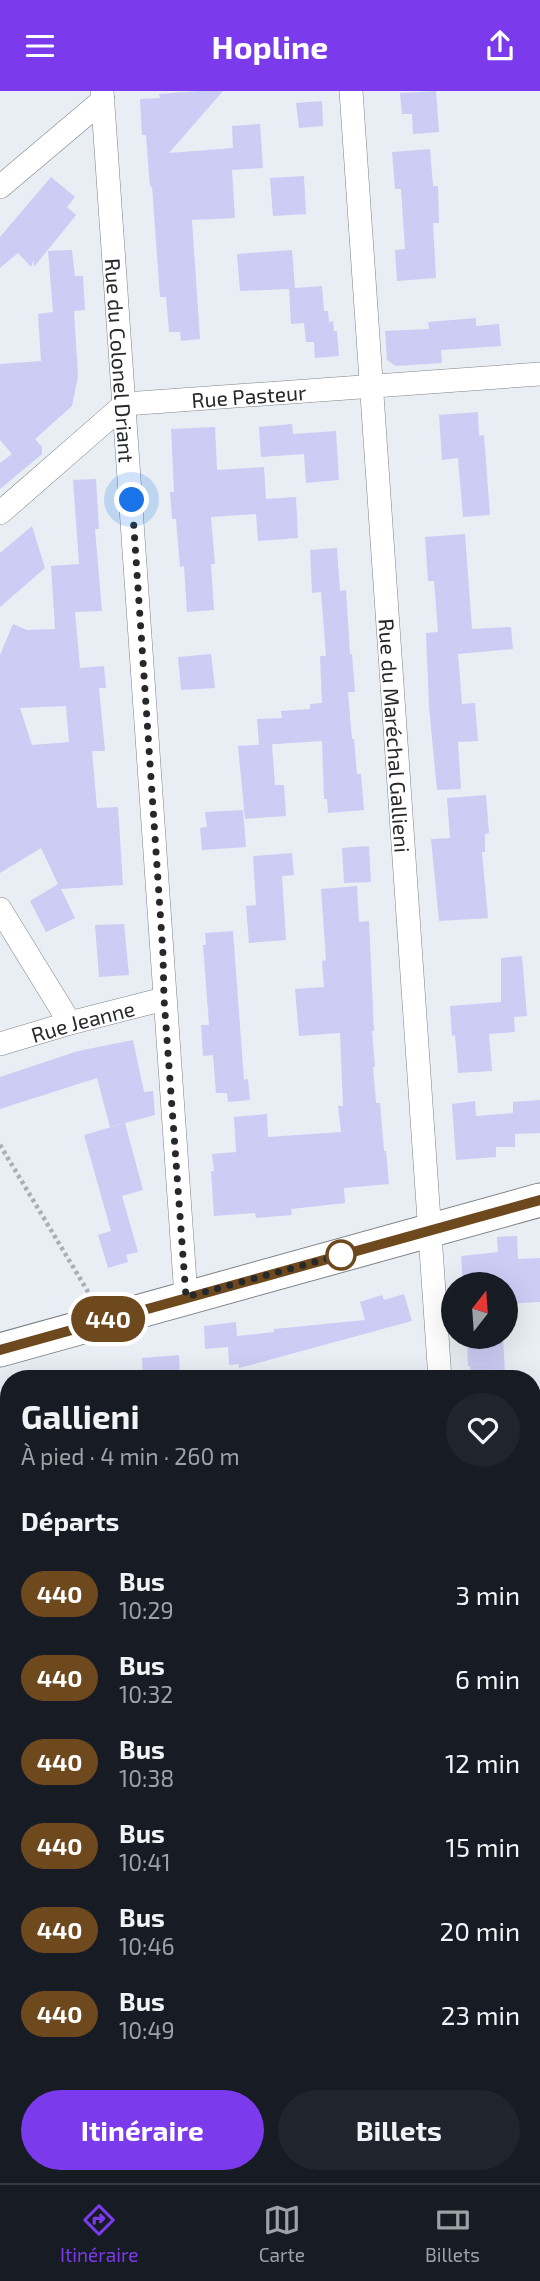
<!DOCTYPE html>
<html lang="fr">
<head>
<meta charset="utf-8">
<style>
	body { margin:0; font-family:"Exo 2",sans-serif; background:#20242c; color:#f1f3f6; height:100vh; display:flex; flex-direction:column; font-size:26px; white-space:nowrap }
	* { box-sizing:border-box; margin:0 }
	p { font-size:23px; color:#9ea1a6 }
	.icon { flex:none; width:38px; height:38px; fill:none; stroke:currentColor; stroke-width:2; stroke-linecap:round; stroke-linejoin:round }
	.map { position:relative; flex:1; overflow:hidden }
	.panel { position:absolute; left:0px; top:1279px; width:541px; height:814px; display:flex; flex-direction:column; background:#171b24; border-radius:28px 28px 0 0; box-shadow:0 7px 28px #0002 }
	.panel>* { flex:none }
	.badge { padding:0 14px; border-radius:23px; font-size:24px; line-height:46px }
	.needle { width:46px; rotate:17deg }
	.buttons { position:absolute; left:441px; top:1181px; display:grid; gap:14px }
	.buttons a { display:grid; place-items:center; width:77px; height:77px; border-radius:50%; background:#171b24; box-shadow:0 7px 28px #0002; font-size:35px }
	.you { position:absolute; width:35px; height:35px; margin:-18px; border:5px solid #fff; border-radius:50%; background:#1a73e8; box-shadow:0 0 0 10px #1a73e833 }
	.map>.badge { position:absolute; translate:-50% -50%; box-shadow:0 0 0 4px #fff }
	h2 { padding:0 21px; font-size:26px; line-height:63px }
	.round { display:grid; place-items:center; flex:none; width:74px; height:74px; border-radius:37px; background:#20242c }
	.headline { display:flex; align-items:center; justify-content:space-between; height:119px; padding:0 21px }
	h1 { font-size:33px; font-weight:700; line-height:52px }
	.action { display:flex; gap:14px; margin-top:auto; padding:14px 21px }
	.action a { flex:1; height:80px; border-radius:42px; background:#7c3aed; color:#fff; font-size:28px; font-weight:700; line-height:80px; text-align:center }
	.action a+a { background:#20242c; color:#f1f3f6 }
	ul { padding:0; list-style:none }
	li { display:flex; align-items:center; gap:21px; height:84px; padding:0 21px }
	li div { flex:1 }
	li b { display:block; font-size:26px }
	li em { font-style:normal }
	li .badge { min-width:77px; font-weight:700; text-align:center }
	header { display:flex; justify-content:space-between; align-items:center; height:91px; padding:0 21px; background:#7c3aed; color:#fff; font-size:32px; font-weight:700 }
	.tab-bar { display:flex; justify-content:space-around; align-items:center; height:98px; border-top:2px solid #363941; background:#171b24; font-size:19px; color:#9ea1a6 }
	.tab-bar a { display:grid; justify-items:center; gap:4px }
	.tab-bar .active { color:#7c3aed }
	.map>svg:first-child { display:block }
	.green { fill:#9ebedd }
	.building { fill:#cccdf5; fill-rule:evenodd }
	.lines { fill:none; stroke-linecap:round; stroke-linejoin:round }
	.street-casing { stroke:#7e8388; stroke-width:24 }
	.secondary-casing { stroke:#7e8388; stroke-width:35 }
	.path { stroke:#aaafb3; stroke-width:4.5; stroke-dasharray:3.5 3.5; stroke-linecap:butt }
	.street { stroke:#fff; stroke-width:23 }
	.secondary { stroke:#fff; stroke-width:33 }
	.line-casing { stroke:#fff; stroke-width:16 }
	.line { stroke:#6e491e; stroke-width:10 }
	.walk { stroke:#26282a; stroke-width:7; stroke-dasharray:0 12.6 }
	.stop-dot { fill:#fff; stroke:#6e491e; stroke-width:3.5 }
	.labels { text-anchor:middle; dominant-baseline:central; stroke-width:6; stroke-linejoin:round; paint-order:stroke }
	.street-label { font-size:21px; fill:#26282a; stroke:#e8eef3 }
</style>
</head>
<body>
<header><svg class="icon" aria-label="menu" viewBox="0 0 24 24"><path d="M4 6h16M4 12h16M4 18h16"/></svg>Hopline<svg class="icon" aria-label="share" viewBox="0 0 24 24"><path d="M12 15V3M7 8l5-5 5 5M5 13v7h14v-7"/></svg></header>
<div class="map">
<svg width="540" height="2092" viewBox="0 0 540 2092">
	<rect width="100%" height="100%" fill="#e8eef3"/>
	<polygon class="green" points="0,1820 9,1822 9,2084 151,2084 155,2092 0,2092"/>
	<g class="building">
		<polygon points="198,0 223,0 169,62 233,57 232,35 260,33 263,77 232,79 235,127 192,129 200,248 181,250 180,241 169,241 166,206 160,206 152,95 150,96 146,44 142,44 140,8 160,7 159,3"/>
		<polygon points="436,0 439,41 413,43 412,23 402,23 400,2"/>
		<polygon points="322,10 323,35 299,37 296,12"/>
		<polygon points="430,58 433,95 438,95 439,132 433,132 436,187 397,190 395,159 405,158 401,98 395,98 392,61"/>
		<polygon points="304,85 306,123 273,125 270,87"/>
		<polygon points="51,86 75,106 67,116 76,124 34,176 34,169 31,176 18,162 0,177 0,146"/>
		<polygon points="72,159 75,185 83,185 85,219 74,220 78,285 72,315 35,348 42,356 42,363 0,398 0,372 12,363 0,349 0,273 41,270 38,223 53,221 48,160"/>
		<polygon points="292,159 295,197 322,195 324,220 328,220 329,231 333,230 334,240 337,240 339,265 315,267 314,251 306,251 304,232 291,233 289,198 240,200 237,163"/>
		<polygon points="476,227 476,235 499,233 501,255 441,259 442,272 396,275 387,269 385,240 429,238 428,231"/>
		<polygon points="478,321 479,345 484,344 490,424 463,426 458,367 442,369 439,324"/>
		<polygon points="292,333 293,343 336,340 339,389 306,392 304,363 261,366 259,336"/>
		<polygon points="215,336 217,379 264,376 266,408 296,406 298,447 258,450 256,423 211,426 215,473 211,473 214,519 187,521 184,475 180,476 176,428 172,428 170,401 174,401 171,338"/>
		<path d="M 96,388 L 99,438 L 95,438 L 102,520 L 75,521 L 80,577 L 104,575 L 106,597 L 99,597 L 105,660 L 92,660 L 97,717 L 118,716 L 123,794 L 61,798 L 75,827 L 46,841 L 30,810 L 58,793 L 41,757 L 0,782 L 0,564 L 13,533 L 27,539 L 55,538 L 51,475 L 79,473 L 73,389 ZM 66,615 L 69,651 L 32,654 L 20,617 Z"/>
		<polygon points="32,435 45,477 0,516 0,462"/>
		<polygon points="465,443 472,538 511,536 513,558 458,563 462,613 475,612 478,650 458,651 461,698 437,699 429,616 426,542 438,541 434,490 428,490 425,446"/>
		<polygon points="337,457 340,500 346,499 350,563 352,563 355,601 348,601 352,648 354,648 357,683 361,683 364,719 328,722 327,708 324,708 322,650 259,654 257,628 282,627 281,620 310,618 310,613 322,612 320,565 326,565 321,501 312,502 310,459"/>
		<polygon points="211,563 215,597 181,599 178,566"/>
		<polygon points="272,653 275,694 284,694 286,725 245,728 238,655"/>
		<polygon points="486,704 489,742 485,743 485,761 482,761 488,827 439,830 431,748 450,747 447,707"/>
		<polygon points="243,719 246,756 202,759 200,737 207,736 205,721"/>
		<polygon points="366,755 369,756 371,791 344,792 342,757"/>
		<polygon points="292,762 294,784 282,785 286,849 249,852 246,815 256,814 253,765"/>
		<polygon points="357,795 359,831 369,830 374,940 372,940 375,976 373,976 376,1012 380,1012 384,1060 386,1060 389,1093 344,1097 345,1112 291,1118 292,1124 256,1127 255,1122 214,1125 211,1080 214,1080 212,1063 236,1061 234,1026 267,1023 268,1046 341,1041 338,1015 343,1015 340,942 299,945 295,898 324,896 322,870 326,869 321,798"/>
		<polygon points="124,833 129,884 99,886 95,834"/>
		<polygon points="233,840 244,989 248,988 250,1009 228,1011 227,1002 216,1002 213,964 203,965 201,934 209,934 203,854 206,854 205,842"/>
		<polygon points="522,865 527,925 514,926 515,941 489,943 492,980 458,982 455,944 452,945 450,915 501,911 501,867"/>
		<polygon points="133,949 144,1001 153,1000 155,1024 110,1036 97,987 0,1018 0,986 78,960"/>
		<polygon points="540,1009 540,1042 515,1043 515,1056 496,1056 496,1066 456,1069 452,1013 475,1010 476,1025 513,1022 513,1011"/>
		<polygon points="125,1032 143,1099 122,1105 138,1161 126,1164 128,1171 108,1177 98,1144 111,1140 84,1044"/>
		<polygon points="517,1145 518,1168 540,1167 540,1211 506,1213 506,1194 463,1194 461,1165 498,1161 497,1146"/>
		<polygon points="404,1203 412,1230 239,1277 239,1273 229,1274 228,1256 205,1258 204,1235 236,1231 237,1245 274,1241 274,1238 365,1229 360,1211 382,1204 384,1209"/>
		<polygon points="467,1246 503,1246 505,1283 471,1285 470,1275 468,1275"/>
		<polygon points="179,1264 180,1288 143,1288 142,1267"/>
	</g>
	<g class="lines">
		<defs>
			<g id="street">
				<path id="s1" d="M 102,0 L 186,1206"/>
				<path id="s2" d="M 351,0 L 440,1288"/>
				<polyline points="0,96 103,9"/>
				<path id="s3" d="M 0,422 L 125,313 L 540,283"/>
				<polyline points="0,818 70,932"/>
				<path id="s4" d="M 0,953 L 70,932 L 164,908"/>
				<polyline points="0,1399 9,1403"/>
				<polyline points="532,1491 540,1491"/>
				<polyline points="0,1558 9,1561"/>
				<polyline points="0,1690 9,1690"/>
				<polyline points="532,1804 540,1805"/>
				<polyline points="306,2084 312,2092"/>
			</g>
			<polyline id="secondary" points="0,1259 540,1109"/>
		</defs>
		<use href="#street" class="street-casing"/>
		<use href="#secondary" class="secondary-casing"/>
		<g class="path">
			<polyline points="0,1054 90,1204"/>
			<polyline points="0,2025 9,2035"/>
			<polyline points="50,2084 56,2092"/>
		</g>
		<use href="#street" class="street"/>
		<use href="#secondary" class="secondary"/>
	</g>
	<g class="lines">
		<defs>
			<polyline id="line" points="0,1259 540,1109"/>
		</defs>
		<use href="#line" class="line-casing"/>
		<use href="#line" class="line"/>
		<polyline class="walk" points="132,409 163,863 164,908 186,1206 341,1164"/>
	</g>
	<circle class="stop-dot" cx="341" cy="1164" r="14"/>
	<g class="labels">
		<g class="street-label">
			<text stroke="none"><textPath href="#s1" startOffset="270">Rue du Colonel Driant</textPath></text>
			<text stroke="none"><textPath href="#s3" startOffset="290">Rue Pasteur</textPath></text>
			<text stroke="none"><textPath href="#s2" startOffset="646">Rue du Maréchal Gallieni</textPath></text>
			<text stroke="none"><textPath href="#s4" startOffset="86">Rue Jeanne</textPath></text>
		</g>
	</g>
</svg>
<div class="buttons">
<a><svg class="needle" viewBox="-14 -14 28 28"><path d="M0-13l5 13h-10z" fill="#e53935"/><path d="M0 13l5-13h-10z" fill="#9ea1a6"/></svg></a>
</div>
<div class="you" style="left:132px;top:409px"></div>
<b class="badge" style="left:108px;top:1228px;background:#6e491e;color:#fff">440</b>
<section class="panel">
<div class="headline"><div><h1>Gallieni</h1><p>À pied · 4 min · 260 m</p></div><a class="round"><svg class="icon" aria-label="heart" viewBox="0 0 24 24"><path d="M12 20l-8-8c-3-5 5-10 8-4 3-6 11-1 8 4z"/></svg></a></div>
<h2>Départs</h2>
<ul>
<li><span class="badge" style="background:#6e491e;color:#fff">440</span><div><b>Bus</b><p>10:29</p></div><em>3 min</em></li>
<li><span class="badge" style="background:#6e491e;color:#fff">440</span><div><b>Bus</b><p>10:32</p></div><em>6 min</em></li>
<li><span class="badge" style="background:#6e491e;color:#fff">440</span><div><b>Bus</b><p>10:38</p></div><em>12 min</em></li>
<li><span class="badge" style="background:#6e491e;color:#fff">440</span><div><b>Bus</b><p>10:41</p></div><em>15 min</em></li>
<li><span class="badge" style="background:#6e491e;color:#fff">440</span><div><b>Bus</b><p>10:46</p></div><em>20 min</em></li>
<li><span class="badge" style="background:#6e491e;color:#fff">440</span><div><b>Bus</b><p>10:49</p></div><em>23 min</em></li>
</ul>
<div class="action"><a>Itinéraire</a><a>Billets</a></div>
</section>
</div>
<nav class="tab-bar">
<a class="active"><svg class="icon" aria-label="directions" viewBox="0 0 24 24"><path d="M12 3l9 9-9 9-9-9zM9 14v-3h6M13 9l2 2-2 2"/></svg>Itinéraire</a>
<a><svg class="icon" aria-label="map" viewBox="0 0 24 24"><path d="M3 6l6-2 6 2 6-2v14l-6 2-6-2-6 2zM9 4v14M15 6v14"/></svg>Carte</a>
<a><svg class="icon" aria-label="tickets" viewBox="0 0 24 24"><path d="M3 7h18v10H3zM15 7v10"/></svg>Billets</a>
</nav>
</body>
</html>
